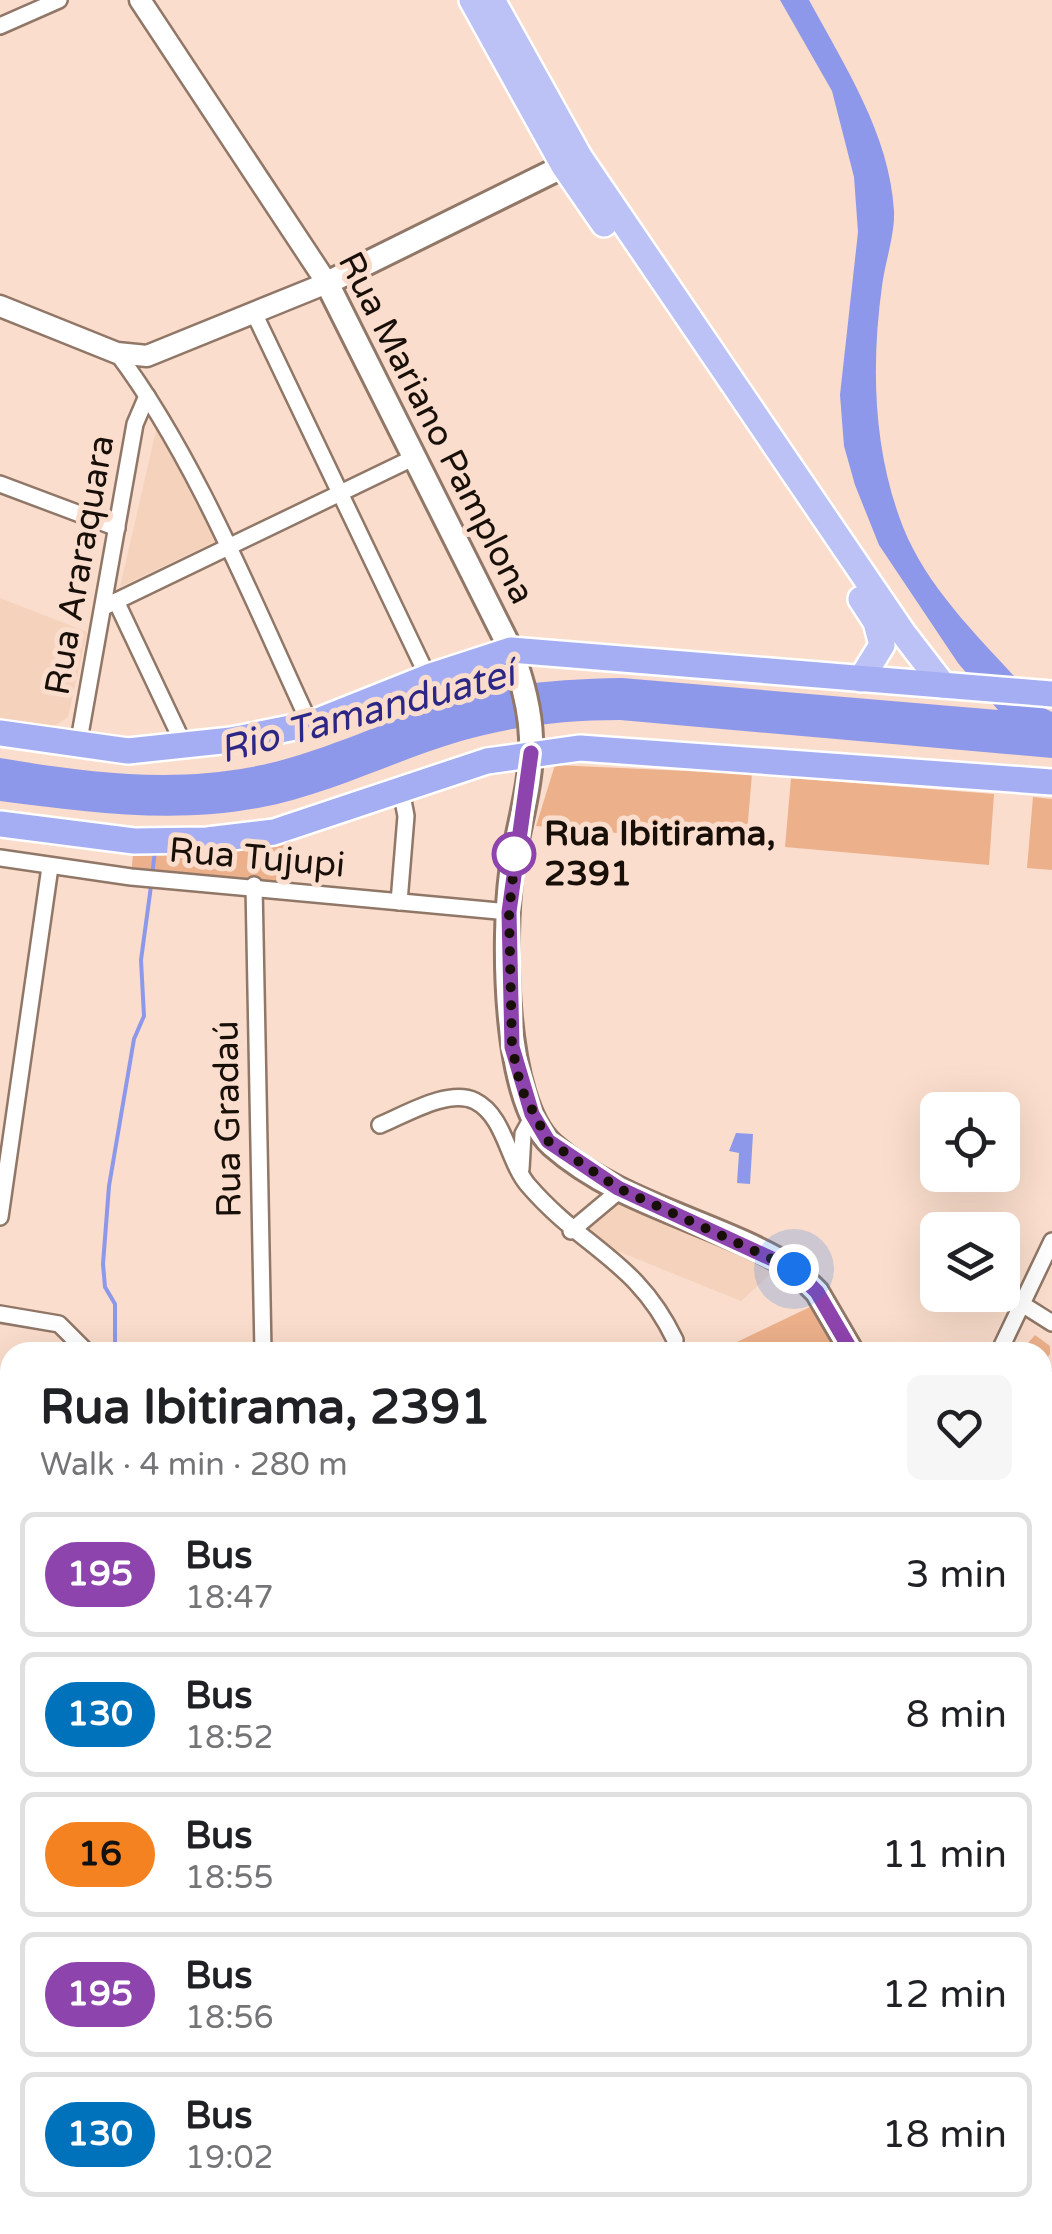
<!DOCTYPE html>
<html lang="en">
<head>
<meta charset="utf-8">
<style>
	body { margin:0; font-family:"Varela Round",sans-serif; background:#f6f6f6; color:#202124; height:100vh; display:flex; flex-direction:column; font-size:38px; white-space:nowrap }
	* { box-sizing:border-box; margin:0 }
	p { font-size:32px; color:#757577 }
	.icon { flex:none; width:55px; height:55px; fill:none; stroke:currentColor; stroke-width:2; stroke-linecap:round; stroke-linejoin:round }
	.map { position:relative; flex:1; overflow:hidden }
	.details { position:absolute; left:0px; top:1342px; width:1052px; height:892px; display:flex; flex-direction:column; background:#fff; border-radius:30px 30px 0 0; box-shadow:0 10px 40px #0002 }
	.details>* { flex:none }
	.badge { padding:0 20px; border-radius:32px; font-size:35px; line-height:65px }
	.buttons { position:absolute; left:920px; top:1092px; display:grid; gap:20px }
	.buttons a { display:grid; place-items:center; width:100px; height:100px; border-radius:15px; background:#fff; box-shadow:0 10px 40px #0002; font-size:50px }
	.you { position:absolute; width:50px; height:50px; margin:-25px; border:8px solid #fff; border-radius:50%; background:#1a73e8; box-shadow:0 0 0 15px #1a73e833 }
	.map>.badge { position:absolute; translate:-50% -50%; box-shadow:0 0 0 5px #fff }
	.round { display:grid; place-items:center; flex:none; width:105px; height:105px; border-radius:15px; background:#f6f6f6 }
	.headline { display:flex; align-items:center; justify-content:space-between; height:170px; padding:0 40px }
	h1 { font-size:48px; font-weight:800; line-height:75px }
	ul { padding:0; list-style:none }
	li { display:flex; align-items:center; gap:30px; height:125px; margin:0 20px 15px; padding:0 20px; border:5px solid #e0e0e0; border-radius:15px }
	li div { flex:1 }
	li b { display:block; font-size:38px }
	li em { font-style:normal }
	li .badge { min-width:110px; font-weight:700; text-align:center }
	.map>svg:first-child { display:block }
	.built { fill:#f5d2bc }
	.green { fill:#ecb08b }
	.water { fill:#8d98ea }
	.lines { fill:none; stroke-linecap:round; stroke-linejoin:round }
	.stream { stroke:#8d98ea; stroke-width:4 }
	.minor-casing { stroke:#907767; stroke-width:20 }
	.tertiary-casing { stroke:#907767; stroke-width:25 }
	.secondary-casing { stroke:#907767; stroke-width:28 }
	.primary-casing { stroke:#fff; stroke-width:30 }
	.trunk-casing { stroke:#fff; stroke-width:30 }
	.minor { stroke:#fff; stroke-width:15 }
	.tertiary { stroke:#fff; stroke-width:20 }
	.secondary { stroke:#fff; stroke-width:22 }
	.primary { stroke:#bcc2f6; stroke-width:25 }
	.trunk { stroke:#a6aef3; stroke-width:25 }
	.line-casing { stroke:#fff; stroke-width:22 }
	.line { stroke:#8e44ad; stroke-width:15 }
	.walk { stroke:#180f09; stroke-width:10; stroke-dasharray:0 18 }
	.stop-dot { fill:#fff; stroke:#8e44ad; stroke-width:5 }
	.labels { text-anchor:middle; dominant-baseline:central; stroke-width:10; stroke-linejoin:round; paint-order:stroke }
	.street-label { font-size:35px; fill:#180f09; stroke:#faddcc }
	.stop-label { font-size:35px; font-weight:bold; fill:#180f09; stroke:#faddcc; text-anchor:start }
	.water-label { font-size:38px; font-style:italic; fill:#2c2786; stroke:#faddcc }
</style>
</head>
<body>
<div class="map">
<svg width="1052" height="2234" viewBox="0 0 1052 2234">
	<rect width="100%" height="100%" fill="#faddcc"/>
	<g class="built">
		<polygon points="158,422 216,541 120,587"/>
		<polygon points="0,598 87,632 68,717 45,732 0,724"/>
		<polygon points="606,1186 777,1268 741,1301 605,1246 579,1229"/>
	</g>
	<g class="green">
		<polygon points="555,765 752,774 746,844 536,826"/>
		<polygon points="791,778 994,794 989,865 785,847"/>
		<polygon points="1033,797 1052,799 1052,870 1027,868"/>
		<polygon points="288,828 283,889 131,877 134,841"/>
		<polygon points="810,1307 838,1352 716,1352"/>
		<polygon points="1035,1335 1050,1346 1050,1354 1043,1363 1042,1352 1020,1352"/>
		<polygon points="4,1563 10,1565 10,1662 1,1658 7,1640 0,1637 0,1571"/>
		<polygon points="10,1682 10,1788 0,1798 0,1735"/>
	</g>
	<g class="water">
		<path d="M 780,0 L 809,0 C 844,65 890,135 894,211 C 895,235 885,262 882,286 C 871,366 873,450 903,527 C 931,597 994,651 1042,707 L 1052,712 L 1052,758 L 620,720 C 566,720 512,726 461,741 C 393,761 329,795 258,808 C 172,824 86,812 0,801 L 0,758 C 83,772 168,783 252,767 C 320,754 382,722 448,701 C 503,683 563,679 622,678 L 998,710 L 958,663 L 879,545 L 855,485 L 844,446 L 840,395 L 858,232 L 854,177 L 832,91 Z"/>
		<polygon points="736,1133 753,1134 750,1184 737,1183 739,1153 729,1151"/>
	</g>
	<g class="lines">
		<g class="stream">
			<polyline points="152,876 155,851"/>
			<polyline points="115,1352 115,1304 105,1287 103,1264 109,1186 134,1039 144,1016 141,960 151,886"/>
			<polyline points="4,1769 10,1762"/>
		</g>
		<defs>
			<g id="minor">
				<polyline points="0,26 59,0"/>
				<polyline points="254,313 428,677"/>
				<path d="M 117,353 C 195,456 255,606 310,724"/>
				<polyline points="0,484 117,528"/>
				<polyline points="116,601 185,747"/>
				<polyline points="104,607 415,457"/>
				<polyline points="78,746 135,424 147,396"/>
				<polyline points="0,858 131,877 509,912"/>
				<polyline points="254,885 263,1352"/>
				<polyline points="399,902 406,816 401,790"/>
				<path d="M 380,1125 C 405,1115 448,1088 475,1101 C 505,1116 508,1162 528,1185 C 583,1249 637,1260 675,1340"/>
				<polyline points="521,1169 523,1134 533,1116"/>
				<polyline points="0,1217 50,867"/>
				<polyline points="571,1231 620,1190"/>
				<polyline points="1022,1304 1052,1323"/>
				<polyline points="0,1314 59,1324 87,1352"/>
				<polyline points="999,1352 1052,1241"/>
				<polyline points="1042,1390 1052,1380"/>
				<polyline points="1042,1690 1052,1683"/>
				<polyline points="0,1931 10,1925"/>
				<polyline points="1042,2109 1052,2111"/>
				<polyline points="417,2225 441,2234"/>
				<polyline points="130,2234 133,2225"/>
				<polyline points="394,2234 397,2225"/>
				<polyline points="660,2234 663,2225"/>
				<polyline points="821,2234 822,2225"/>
				<polyline points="975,2234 976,2225"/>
			</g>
			<polyline id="tertiary" points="0,306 117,353 147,356 327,283 140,0"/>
			<g id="secondary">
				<path d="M 578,159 L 327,283 L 511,650 C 522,679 530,707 531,738 C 533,784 517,828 511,873 C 503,936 502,1100 552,1145 C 621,1206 717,1221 794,1269 L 817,1292 L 852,1352"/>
				<polyline points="1042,1541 1052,1547"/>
				<polyline points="1042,1904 1052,1905"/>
				<polyline points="0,2057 10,2051"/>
			</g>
			<g id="primary">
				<polyline points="472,0 564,166 604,224"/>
				<polyline points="492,0 580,158 903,633 943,685"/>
				<polyline points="861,679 882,645 876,622 861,599"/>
			</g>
			<g id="trunk">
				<polyline points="0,733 128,751 231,740 310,724 428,677 511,650 1052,694"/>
				<polyline points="0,824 134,841 207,840 274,832 487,761 580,748 1052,782"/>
			</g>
		</defs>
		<use href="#minor" class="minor-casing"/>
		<use href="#tertiary" class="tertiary-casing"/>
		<use href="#secondary" class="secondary-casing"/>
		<use href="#primary" class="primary-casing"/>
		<use href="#trunk" class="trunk-casing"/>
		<use href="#minor" class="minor"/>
		<use href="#tertiary" class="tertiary"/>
		<use href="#secondary" class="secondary"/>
		<use href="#primary" class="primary"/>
		<use href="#trunk" class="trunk"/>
	</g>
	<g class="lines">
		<defs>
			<polyline id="line" points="531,753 509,912 512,1047 532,1114 548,1141 618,1188 794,1269 817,1292 852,1352"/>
		</defs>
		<use href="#line" class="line-casing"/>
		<use href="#line" class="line"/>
		<polyline class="walk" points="514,854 516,849 509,912 512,1047 521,1088 548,1141 618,1188 794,1269"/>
	</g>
	<circle class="stop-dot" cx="514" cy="854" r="20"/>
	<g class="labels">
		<g class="street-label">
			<text transform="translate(436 428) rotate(63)">Rua Mariano Pamplona</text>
			<text transform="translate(80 565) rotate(-80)">Rua Araraquara</text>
			<text transform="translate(257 858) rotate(5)">Rua Tujupi</text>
			<text transform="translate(228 1119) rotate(-91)">Rua Gradaú</text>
		</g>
		<g class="stop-label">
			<text x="544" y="834">Rua Ibitirama,<tspan x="544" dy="40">2391</tspan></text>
		</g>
		<g class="water-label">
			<text transform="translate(367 712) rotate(-15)">Rio Tamanduateí</text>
		</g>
	</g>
</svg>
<div class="buttons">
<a><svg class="icon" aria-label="locate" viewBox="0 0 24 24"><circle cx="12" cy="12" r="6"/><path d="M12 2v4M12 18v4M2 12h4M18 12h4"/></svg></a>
<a><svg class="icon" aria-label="layers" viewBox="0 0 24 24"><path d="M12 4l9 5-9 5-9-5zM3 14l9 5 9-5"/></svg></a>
</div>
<div class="you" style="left:794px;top:1269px"></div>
<section class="details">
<div class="headline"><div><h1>Rua Ibitirama, 2391</h1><p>Walk · 4 min · 280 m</p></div><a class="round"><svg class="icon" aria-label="heart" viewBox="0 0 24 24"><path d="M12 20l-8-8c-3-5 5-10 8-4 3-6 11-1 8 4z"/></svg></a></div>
<ul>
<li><span class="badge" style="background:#8e44ad;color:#fff">195</span><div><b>Bus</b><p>18:47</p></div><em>3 min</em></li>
<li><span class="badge" style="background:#0072bc;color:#fff">130</span><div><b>Bus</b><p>18:52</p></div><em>8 min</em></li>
<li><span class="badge" style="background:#f58220;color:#111">16</span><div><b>Bus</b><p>18:55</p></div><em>11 min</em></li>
<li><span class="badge" style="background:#8e44ad;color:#fff">195</span><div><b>Bus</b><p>18:56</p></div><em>12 min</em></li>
<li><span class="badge" style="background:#0072bc;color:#fff">130</span><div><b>Bus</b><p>19:02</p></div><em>18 min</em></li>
</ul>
</section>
</div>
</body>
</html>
